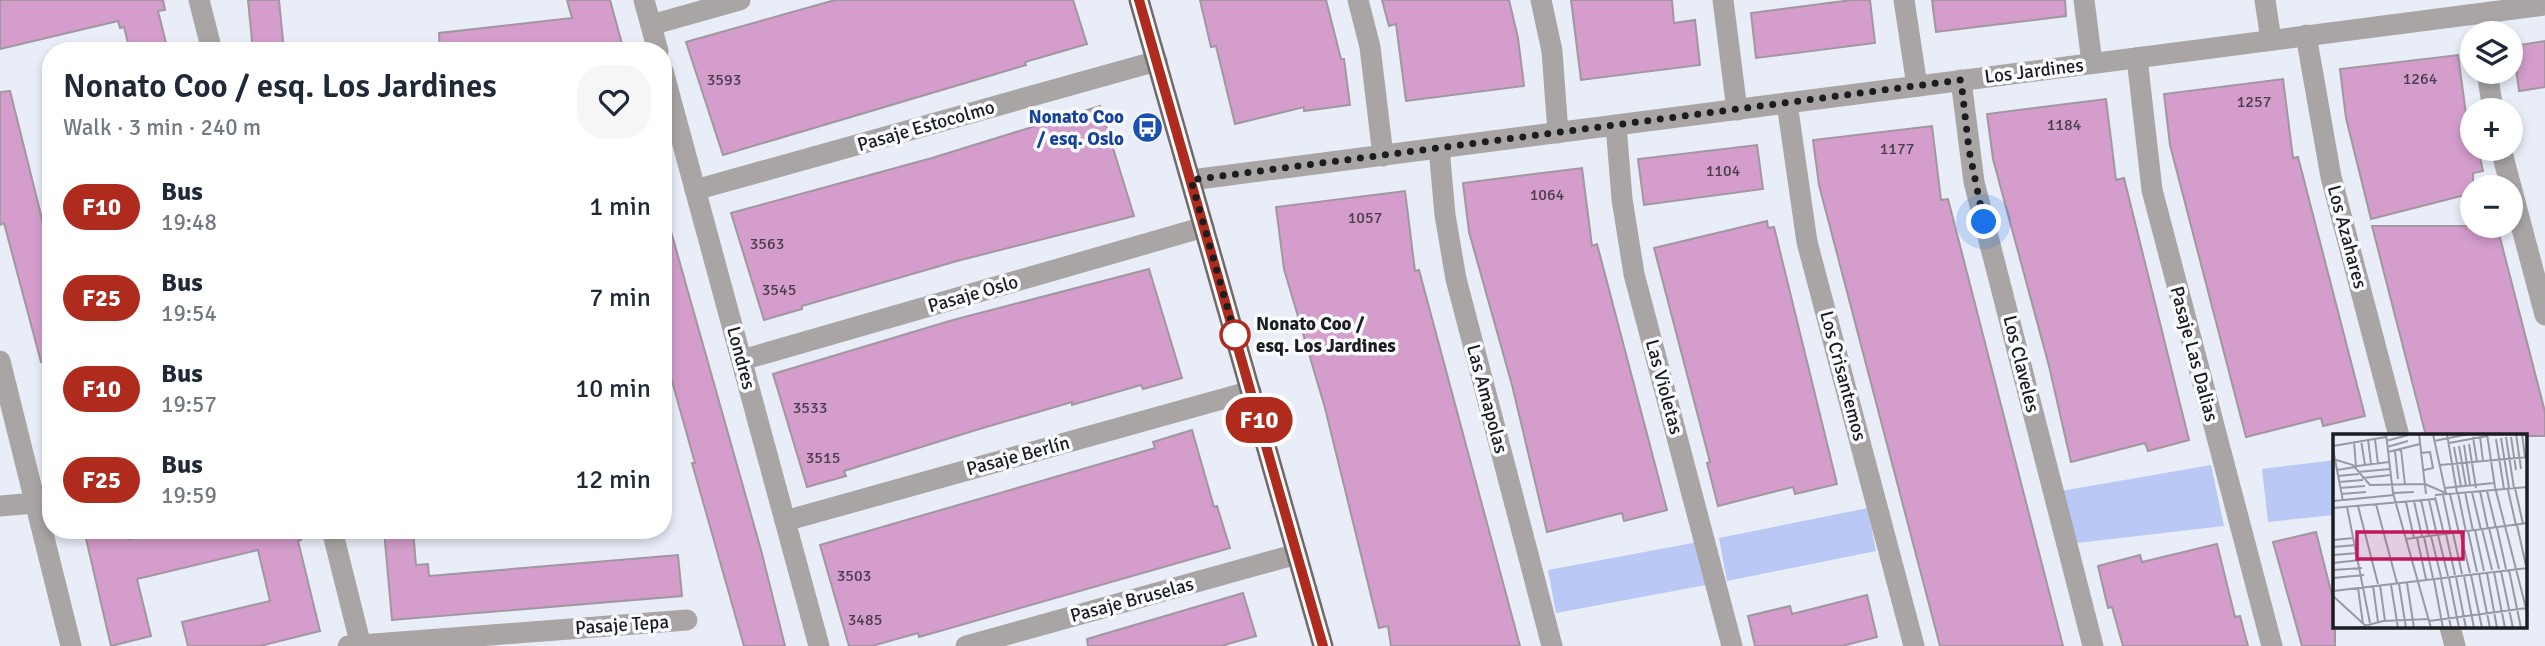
<!DOCTYPE html>
<html lang="en">
<head>
<meta charset="utf-8">
<style>
	body { margin:0; font-family:Signika,sans-serif; background:#f6f6f7; color:#1f2937; height:100vh; display:flex; flex-direction:column; font-size:26px; white-space:nowrap }
	* { box-sizing:border-box; margin:0 }
	p { font-size:23px; color:#747a83 }
	.icon { flex:none; width:38px; height:38px; fill:none; stroke:currentColor; stroke-width:2; stroke-linecap:round; stroke-linejoin:round }
	.map { position:relative; flex:1; overflow:hidden }
	.details { position:absolute; left:42px; top:42px; width:630px; height:497px; display:flex; flex-direction:column; background:#fff; border-radius:28px; box-shadow:0 4px 10px #0003 }
	.details>* { flex:none }
	.badge { padding:0 14px; border-radius:23px; font-size:24px; line-height:46px }
	.buttons { position:absolute; left:2460px; top:21px; display:grid; gap:14px }
	.buttons a { display:grid; place-items:center; width:63px; height:63px; border-radius:50%; background:#fff; box-shadow:0 4px 10px #0003; font-size:35px }
	.you { position:absolute; width:35px; height:35px; margin:-18px; border:5px solid #fff; border-radius:50%; background:#1a73e8; box-shadow:0 0 0 10px #1a73e833 }
	.map>.badge { position:absolute; translate:-50% -50%; box-shadow:0 0 0 4px #fff }
	.round { display:grid; place-items:center; flex:none; width:74px; height:74px; border-radius:28px; background:#f6f6f7 }
	.head { display:flex; align-items:center; justify-content:space-between; height:119px; padding:0 21px }
	h1 { font-size:33px; font-weight:600; line-height:52px }
	ul { padding:0; list-style:none }
	li { display:flex; align-items:center; gap:21px; height:91px; padding:0 21px }
	li div { flex:1 }
	li b { display:block; font-size:26px }
	li em { font-style:normal }
	li .badge { min-width:77px; font-weight:700; text-align:center }
	.map>svg:first-child { display:block }
	.green { fill:#b9c8f4 }
	.building { fill:#d49dcc; stroke:#a0979f; stroke-width:2 }
	.lines { fill:none; stroke-linecap:round; stroke-linejoin:round }
	.minor { stroke:#aaa5a5; stroke-width:21 }
	.major { stroke:#73686a; stroke-width:21 }
	.line-casing { stroke:#fff; stroke-width:16 }
	.line { stroke:#af2b1e; stroke-width:10 }
	.walk { stroke:#1b1d21; stroke-width:7; stroke-dasharray:0 12.6 }
	.stop-dot { fill:#fff; stroke:#af2b1e; stroke-width:3.5 }
	.labels { text-anchor:middle; dominant-baseline:central; stroke-width:7; stroke-linejoin:round; paint-order:stroke }
	.number-label { font-size:16px; fill:#493d4c }
	.street-label { font-size:19px; fill:#1b1d21; stroke:#f9fbff }
	.transit-label { font-size:19px; font-weight:bold; fill:#164399; stroke:#f9fbff; text-anchor:end }
	.stop-label { font-size:19px; font-weight:bold; fill:#1b1d21; stroke:#f9fbff; text-anchor:start }
	.inset-road { fill:none; stroke:#979aa2; stroke-width:2 }
	.view { fill:#c2185b; fill-opacity:0.15; stroke:#c2185b; stroke-width:3.5 }
	.inset-edge { fill:none; stroke:#1b1d21; stroke-width:3.5 }
</style>
</head>
<body>
<div class="map">
<svg width="2545" height="646" viewBox="0 0 2545 646">
	<rect width="100%" height="100%" fill="#e9edf8"/>
	<g class="green">
		<polygon points="2335,460 2335,515 2268,522 2262,469"/>
		<polygon points="2211,465 2224,526 2077,543 2061,491"/>
		<polygon points="1868,508 1876,551 1727,581 1719,538"/>
		<polygon points="1698,542 1706,585 1556,613 1548,570"/>
	</g>
	<g class="building">
		<polygon points="0,0 163,0 165,10 158,11 168,51 130,51 124,27 120,28 118,21 0,49"/>
		<polygon points="248,0 279,0 284,51 253,51"/>
		<polygon points="567,0 610,0 624,51 440,51 439,33 572,18"/>
		<polygon points="835,0 1073,0 1087,44 1025,62 1026,65 723,155 686,42"/>
		<polygon points="1200,0 1326,0 1341,59 1344,59 1350,105 1304,111 1304,107 1235,124 1216,46 1211,47"/>
		<polygon points="1382,0 1509,0 1518,38 1524,86 1406,101 1396,24 1389,26"/>
		<polygon points="1571,0 1672,0 1674,23 1695,20 1700,65 1581,80"/>
		<polygon points="1852,0 1870,0 1875,43 1756,58 1751,13"/>
		<polygon points="1932,0 2065,0 2066,16 1936,32"/>
		<polygon points="2545,41 2545,87 2519,91 2513,46"/>
		<polygon points="2458,55 2468,129 2472,128 2473,149 2478,149 2483,171 2473,173 2473,193 2371,219 2346,118 2340,69"/>
		<polygon points="2283,79 2293,158 2298,157 2365,416 2323,426 2321,418 2246,437 2170,145 2164,94"/>
		<polygon points="10,91 45,231 51,230 51,361 41,362 4,223 0,225 0,92"/>
		<polygon points="2106,99 2116,180 2124,178 2189,440 2148,451 2145,443 2071,462 2049,366 1993,159 1987,114"/>
		<polygon points="1100,106 1134,216 957,261 802,306 802,309 764,320 731,213 932,158"/>
		<polygon points="1932,126 1941,200 1948,199 2063,646 1940,646 1819,185 1813,140"/>
		<polygon points="1757,145 1763,189 1644,205 1638,159"/>
		<polygon points="1582,168 1592,246 1597,244 1667,510 1624,521 1622,513 1547,532 1512,385 1469,232 1463,183"/>
		<polygon points="1405,191 1415,271 1419,270 1520,646 1391,646 1388,626 1379,628 1325,408 1284,269 1276,207"/>
		<polygon points="1767,221 1768,228 1774,227 1837,484 1795,494 1793,487 1718,506 1707,463 1710,462 1654,248"/>
		<polygon points="2372,226 2497,226 2545,412 2545,436 2426,436"/>
		<polygon points="670,228 761,550 785,646 744,646 692,463 695,463 663,349 663,229"/>
		<polygon points="1149,269 1182,378 1143,389 1141,385 1072,405 1072,402 976,430 844,471 846,476 807,487 773,374 953,320"/>
		<polygon points="1192,430 1214,507 1217,506 1230,548 919,637 918,633 872,646 849,646 820,545 1155,448 1153,442"/>
		<polygon points="84,530 127,530 129,539 166,530 300,530 301,540 298,541 320,631 260,646 188,646 182,622 270,601 258,550 137,579 151,636 111,646"/>
		<polygon points="384,530 413,530 416,565 428,564 429,576 678,555 682,596 392,620"/>
		<polygon points="2316,532 2335,607 2335,646 2302,646 2273,542"/>
		<polygon points="2217,544 2235,617 2240,616 2248,646 2123,646 2112,607 2108,608 2098,566 2140,555 2142,562"/>
		<polygon points="1243,593 1256,636 1221,646 1088,646 1087,639"/>
		<polygon points="1867,595 1877,637 1842,646 1755,646 1748,616 1790,606 1792,614"/>
	</g>
	<g class="lines">
		<g class="minor">
			<polyline points="199,0 212,51"/>
			<polyline points="644,0 658,51"/>
			<polyline points="1358,0 1370,47 1383,156"/>
			<polyline points="1541,0 1552,51 1558,133"/>
			<polyline points="1723,0 1737,110"/>
			<polyline points="1904,0 1917,86"/>
			<polyline points="2084,0 2092,63"/>
			<polyline points="2265,0 2271,40"/>
			<polyline points="651,25 740,0"/>
			<polyline points="2306,35 2331,177 2399,436"/>
			<polyline points="2137,58 2152,190 2272,646"/>
			<polyline points="663,71 819,646"/>
			<polyline points="2487,72 2493,110"/>
			<polyline points="1961,80 1974,182 2093,646"/>
			<polyline points="1787,103 1807,242 1914,646"/>
			<polyline points="1616,125 1622,199 1634,274 1732,646"/>
			<polyline points="1439,148 1445,215 1456,279 1552,646"/>
			<polyline points="2501,149 2511,187"/>
			<polyline points="1191,180 2545,5"/>
			<polyline points="2511,187 2545,315"/>
			<polyline points="695,190 1157,61"/>
			<polyline points="742,360 1204,227"/>
			<polyline points="0,361 71,646"/>
			<polyline points="0,506 35,503"/>
			<polyline points="785,521 1251,391"/>
			<polyline points="332,530 361,646"/>
			<polyline points="2450,627 2455,646"/>
			<polyline points="348,646 687,620"/>
			<polyline points="966,646 1297,554"/>
		</g>
		<polyline class="major" points="1139,0 1323,646"/>
	</g>
	<g class="lines">
		<defs>
			<polyline id="line" points="1139,0 1323,646"/>
		</defs>
		<use href="#line" class="line-casing"/>
		<use href="#line" class="line"/>
		<polyline class="walk" points="1235,335 1238,345 1191,180 1961,80 1969,150 1984,222"/>
	</g>
	<defs>
		<symbol id="bus-disc" viewBox="-11 -11 22 22"><circle r="9.5" fill="#1a4fb4" stroke="#f9fbff"/><path d="M-5-6H5V4H4V6H2V4H-2V6H-4V4H-5ZM-3.5-4V0h7V-4ZM-3.5 1.2v1.5H-2V1.2ZM2 1.2v1.5H3.5V1.2Z" fill="#fff"/></symbol>
	</defs>
	<g fill-rule="evenodd">
		<use href="#bus-disc" x="1130" y="110" width="35" height="35"/>
	</g>
	<circle class="stop-dot" cx="1235" cy="335" r="14"/>
	<g class="labels">
		<g class="number-label">
			<text x="2420" y="79">1264</text>
			<text x="724" y="80">3593</text>
			<text x="2254" y="102">1257</text>
			<text x="2064" y="125">1184</text>
			<text x="1897" y="149">1177</text>
			<text x="1723" y="171">1104</text>
			<text x="1547" y="195">1064</text>
			<text x="1365" y="218">1057</text>
			<text x="767" y="244">3563</text>
			<text x="779" y="290">3545</text>
			<text x="810" y="408">3533</text>
			<text x="823" y="458">3515</text>
			<text x="854" y="576">3503</text>
			<text x="865" y="620">3485</text>
		</g>
		<g class="street-label">
			<text transform="translate(2034 71) rotate(-7)">Los Jardines</text>
			<text transform="translate(926 126) rotate(-16)">Pasaje Estocolmo</text>
			<text transform="translate(2347 237) rotate(75)">Los Azahares</text>
			<text transform="translate(973 294) rotate(-16)">Pasaje Oslo</text>
			<text transform="translate(2194 354) rotate(75)">Pasaje Las Dalias</text>
			<text transform="translate(741 358) rotate(75)">Londres</text>
			<text transform="translate(2021 364) rotate(76)">Los Claveles</text>
			<text transform="translate(1843 376) rotate(75)">Los Crisantemos</text>
			<text transform="translate(1664 387) rotate(75)">Las Violetas</text>
			<text transform="translate(1487 399) rotate(75)">Las Amapolas</text>
			<text transform="translate(1018 456) rotate(-15)">Pasaje Berlín</text>
			<text transform="translate(1132 600) rotate(-15)">Pasaje Bruselas</text>
			<text transform="translate(622 625) rotate(-4)">Pasaje Tepa</text>
		</g>
		<g class="transit-label">
			<text x="1124" y="117">Nonato Coo<tspan x="1124" dy="22">/ esq. Oslo</tspan></text>
		</g>
		<g class="stop-label">
			<text x="1256" y="324">Nonato Coo /<tspan x="1256" dy="22">esq. Los Jardines</tspan></text>
		</g>
	</g>
	<g transform="translate(2333 434)">
		<rect width="194" height="194" fill="#e9edf8"/>
		<path class="inset-road" d="M 53,0 L 60,59 L 98,194M 86,0 L 93,60M 100,0 L 113,60 L 102,61M 114,0 L 124,59M 154,0 L 162,53 L 195,182M 183,0 L 188,35M 189,0 L 192,23M 140,3 L 144,28M 147,3 L 150,27M 173,3 L 181,54M 178,3 L 183,36M 168,4 L 176,54M 35,5 L 38,30M 42,5 L 45,30M 163,5 L 171,55M 28,6 L 32,31M 53,7 L 75,1M 101,7 L 136,0M 116,9 L 154,2M 136,10 L 143,54M 131,11 L 137,51M 0,12 L 53,3M 126,12 L 133,52M 54,13 L 75,7M 121,13 L 128,52M 0,15 L 10,67M 68,15 L 72,51M 62,17 L 65,45M 55,18 L 87,10M 88,19 L 97,18 L 100,34 L 91,36M 0,25 L 20,31 L 37,51 L 92,50 L 115,60 L 195,53M 107,31 L 195,23M 24,32 L 56,28M 4,36 L 23,33 L 21,7M 25,38 L 57,35M 5,42 L 26,40M 29,44 L 58,41M 6,48 L 30,46M 7,54 L 32,52M 112,54 L 161,49M 182,54 L 190,90M 175,56 L 183,91M 147,57 L 155,95M 154,57 L 163,94M 132,58 L 140,97M 139,58 L 148,96M 60,59 L 81,58M 125,59 L 133,98M 8,60 L 33,58M 117,60 L 126,99M 110,61 L 118,99M 102,63 L 111,100M 88,66 L 96,102M 96,66 L 104,101M 0,67 L 61,61M 81,67 L 89,103M 73,68 L 81,104M 43,70 L 64,149M 25,72 L 45,150M 14,73 L 37,189M 0,74 L 102,65M 184,91 L 193,132M 156,94 L 166,135M 164,94 L 173,135M 149,95 L 159,136M 142,96 L 151,137M 135,97 L 144,138M 127,98 L 137,139M 120,99 L 129,140M 113,100 L 122,141M 105,101 L 115,142M 98,102 L 108,143M 91,103 L 100,144M 84,104 L 93,145M 73,105 L 195,89M 0,106 L 21,104M 0,113 L 23,111M 0,121 L 25,119M 0,129 L 27,126M 0,136 L 29,134M 176,136 L 188,194M 168,137 L 180,194M 161,138 L 172,194M 154,139 L 164,194M 146,140 L 157,194M 138,141 L 149,194M 131,142 L 141,194M 123,143 L 133,194M 0,144 L 31,141M 116,144 L 126,194M 108,145 L 118,194M 101,146 L 110,194M 74,149 L 81,194M 66,150 L 73,194M 47,151 L 52,187M 58,151 L 65,194M 40,152 L 45,188M 25,154 L 30,190M 0,157 L 195,134M 0,162 L 35,194M 96,187 L 194,174M 24,194 L 50,187 L 96,185"/>
		<path class="view" d="M 24,98 L 130,98 L 130,125 L 24,125 Z"/>
		<rect width="194" height="194" class="inset-edge"/>
	</g>
</svg>
<div class="buttons">
<a><svg class="icon" aria-label="layers" viewBox="0 0 24 24"><path d="M12 4l9 5-9 5-9-5zM3 14l9 5 9-5"/></svg></a>
<a>+</a>
<a>−</a>
</div>
<div class="you" style="left:1984px;top:222px"></div>
<b class="badge" style="left:1259px;top:420px;background:#af2b1e;color:#fff">F10</b>
<section class="details">
<div class="head"><div><h1>Nonato Coo / esq. Los Jardines</h1><p>Walk · 3 min · 240 m</p></div><a class="round"><svg class="icon" aria-label="heart" viewBox="0 0 24 24"><path d="M12 20l-8-8c-3-5 5-10 8-4 3-6 11-1 8 4z"/></svg></a></div>
<ul>
<li><span class="badge" style="background:#af2b1e;color:#fff">F10</span><div><b>Bus</b><p>19:48</p></div><em>1 min</em></li>
<li><span class="badge" style="background:#af2b1e;color:#fff">F25</span><div><b>Bus</b><p>19:54</p></div><em>7 min</em></li>
<li><span class="badge" style="background:#af2b1e;color:#fff">F10</span><div><b>Bus</b><p>19:57</p></div><em>10 min</em></li>
<li><span class="badge" style="background:#af2b1e;color:#fff">F25</span><div><b>Bus</b><p>19:59</p></div><em>12 min</em></li>
</ul>
</section>
</div>
</body>
</html>
